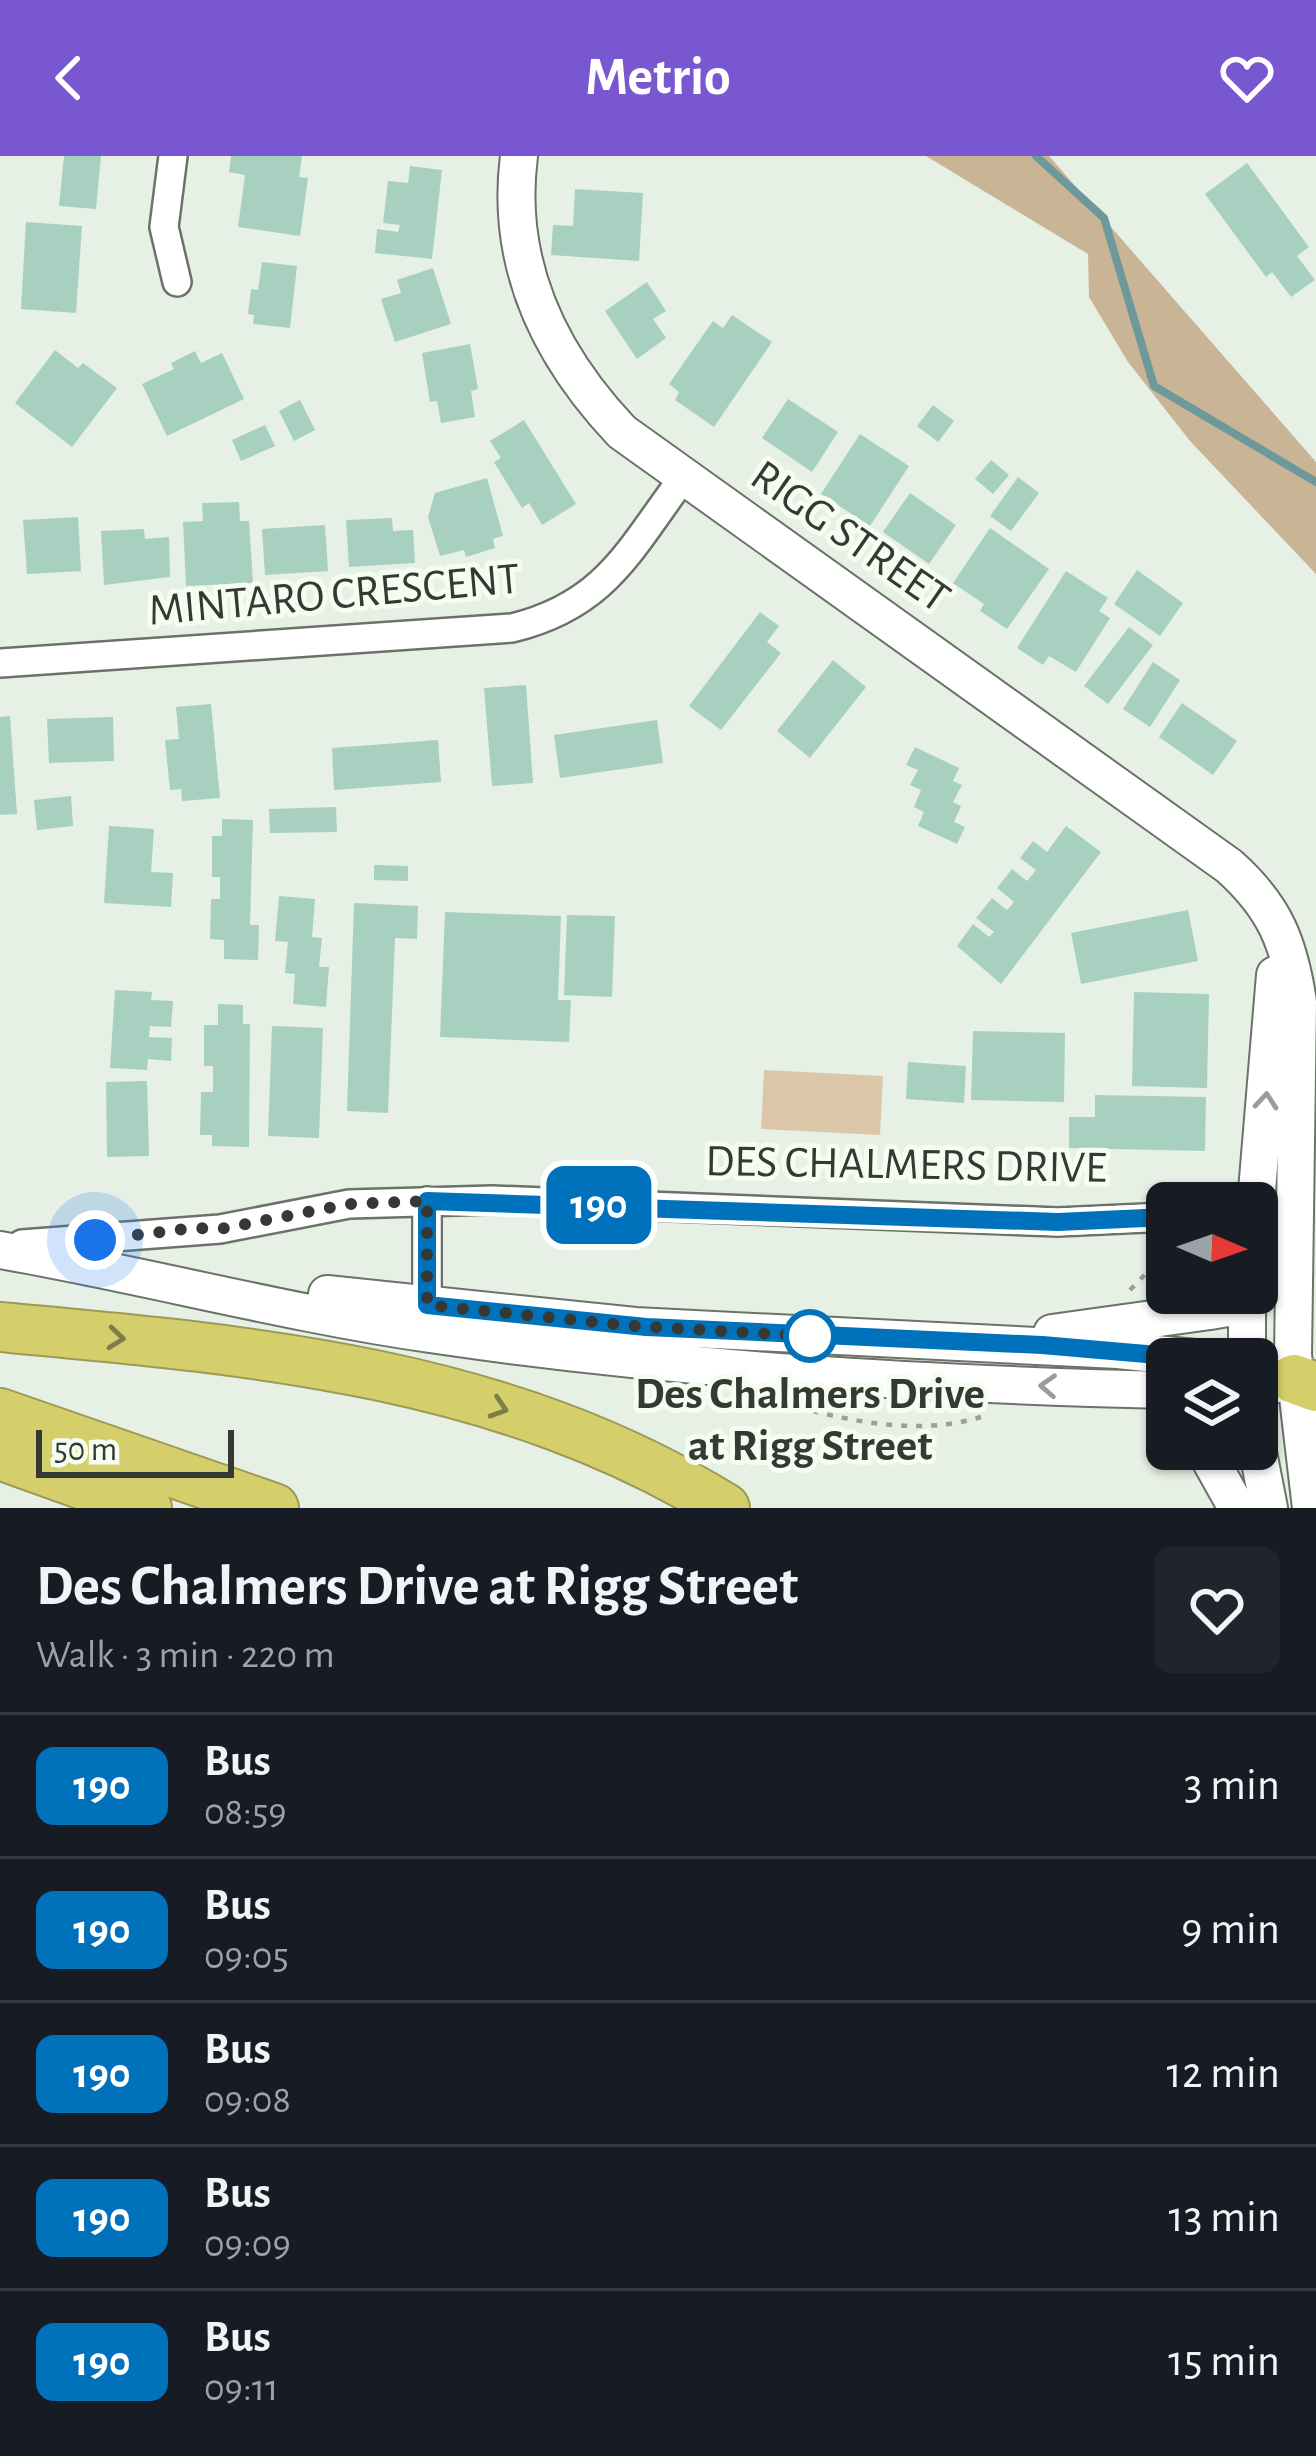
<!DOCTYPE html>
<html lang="en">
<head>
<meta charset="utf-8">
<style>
	body { margin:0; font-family:"Alegreya Sans",sans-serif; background:#20242c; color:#f1f3f6; height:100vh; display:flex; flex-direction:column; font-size:45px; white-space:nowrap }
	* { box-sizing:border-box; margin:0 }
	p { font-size:39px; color:#9ea1a6 }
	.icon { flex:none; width:66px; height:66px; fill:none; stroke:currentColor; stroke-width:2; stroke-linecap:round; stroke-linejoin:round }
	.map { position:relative; height:1352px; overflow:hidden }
	.sheet { display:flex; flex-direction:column; background:#171b24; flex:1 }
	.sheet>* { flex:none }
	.badge { padding:0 24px; border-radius:18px; font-size:42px; line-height:78px }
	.needle { width:78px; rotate:92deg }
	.fabs { position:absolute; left:1146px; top:1026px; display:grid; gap:24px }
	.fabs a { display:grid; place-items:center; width:132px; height:132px; border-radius:18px; background:#171b24; box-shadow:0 3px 9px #0004; font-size:60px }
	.scale { position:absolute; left:36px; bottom:30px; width:198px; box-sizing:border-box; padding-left:12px; border:6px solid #353833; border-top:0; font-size:33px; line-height:42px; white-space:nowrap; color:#353833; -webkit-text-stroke:9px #f5fdf1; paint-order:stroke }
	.you { position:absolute; width:60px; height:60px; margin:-30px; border:9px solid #fff; border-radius:50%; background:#1a73e8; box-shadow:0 0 0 18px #1a73e833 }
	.map>.badge { position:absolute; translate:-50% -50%; box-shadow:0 0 0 6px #fff }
	.round { display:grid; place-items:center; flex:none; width:126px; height:126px; border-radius:18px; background:#20242c }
	.headline { display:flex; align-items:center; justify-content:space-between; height:204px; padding:0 36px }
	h1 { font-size:57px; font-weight:700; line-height:90px }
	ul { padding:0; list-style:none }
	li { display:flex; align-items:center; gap:36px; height:144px; padding:0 36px; border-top:3px solid #363941 }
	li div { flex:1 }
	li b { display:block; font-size:45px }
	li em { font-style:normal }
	li .badge { min-width:132px; font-weight:700; text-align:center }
	header { display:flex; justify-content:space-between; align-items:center; height:156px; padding:0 36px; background:#7857d1; color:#fff; font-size:54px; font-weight:700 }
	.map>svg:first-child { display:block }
	.green { fill:#dbc6aa }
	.forest { fill:#cab496 }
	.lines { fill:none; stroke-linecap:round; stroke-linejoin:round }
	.stream { stroke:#6d999b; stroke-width:8 }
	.building { fill:#a8d0c0 }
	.street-casing { stroke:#6b7369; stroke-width:32 }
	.secondary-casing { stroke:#6b7369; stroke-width:40 }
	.highway-casing { stroke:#9c9a57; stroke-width:52 }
	.path { stroke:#99a097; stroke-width:4.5; stroke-dasharray:6 9; stroke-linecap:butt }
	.street { stroke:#fff; stroke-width:27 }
	.secondary { stroke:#fff; stroke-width:36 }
	.highway { stroke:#d4cf6b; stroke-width:48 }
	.oneway { stroke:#9a9c99 }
	.oneway2 { stroke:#7d7c4c }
	.line-casing { stroke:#fff; stroke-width:27 }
	.line { stroke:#0072bc; stroke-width:18 }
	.walk { stroke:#353833; stroke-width:12; stroke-dasharray:0 21.6 }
	.stop-dot { fill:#fff; stroke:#0072bc; stroke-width:6 }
	.labels { text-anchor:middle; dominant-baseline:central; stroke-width:10; stroke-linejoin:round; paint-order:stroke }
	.street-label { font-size:45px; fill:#353833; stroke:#f5fdf1 }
	.stop-label { font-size:45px; font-weight:bold; fill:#353833; stroke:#f5fdf1 }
</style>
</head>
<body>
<header><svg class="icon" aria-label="back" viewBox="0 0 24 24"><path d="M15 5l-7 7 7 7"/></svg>Metrio<svg class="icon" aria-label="heart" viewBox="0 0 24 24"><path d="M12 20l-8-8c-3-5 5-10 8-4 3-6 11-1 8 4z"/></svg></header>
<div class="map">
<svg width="1316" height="1352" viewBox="0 0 1316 1352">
	<rect width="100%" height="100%" fill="#e7f0e4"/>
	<polygon class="green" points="764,914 883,920 880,979 761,973"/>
	<polygon class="forest" points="926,0 1049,0 1316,306 1316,418 1190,285 1128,206 1089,141 1088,98"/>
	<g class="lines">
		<polyline class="stream" points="1036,0 1104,62 1154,230 1316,326"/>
	</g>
	<g class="building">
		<polygon points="64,0 101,0 96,53 59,50"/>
		<polygon points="231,0 302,0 299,21 308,22 300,80 238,71 245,19 229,16"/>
		<polygon points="1247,7 1309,91 1297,100 1315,124 1291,141 1272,116 1266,121 1205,38"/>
		<polygon points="410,10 442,14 432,103 375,97 377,73 398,76 400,69 383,67 388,25 408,27"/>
		<polygon points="575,33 643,37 639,105 551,99 553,69 573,70"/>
		<polygon points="26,66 82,70 76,157 21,153"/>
		<polygon points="262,106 297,110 290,172 253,168 254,159 248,158 251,133 258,134"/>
		<polygon points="433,112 451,168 395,186 381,143 401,137 397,124"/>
		<polygon points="647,126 666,155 653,163 666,182 637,203 605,155"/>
		<polygon points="732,159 772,186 714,271 675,244 679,236 669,228 713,165 723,172"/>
		<polygon points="470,188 478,233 471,235 475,261 441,267 437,245 430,246 422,197"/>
		<polygon points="55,194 78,212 83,207 117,232 72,291 15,247"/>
		<polygon points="195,195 201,207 222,197 244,243 167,280 142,228 174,213 171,207"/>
		<polygon points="788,243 838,276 812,316 762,282"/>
		<polygon points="300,244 315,274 294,285 279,255"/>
		<polygon points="933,249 954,265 938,286 917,270"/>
		<polygon points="524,264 576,348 542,369 529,347 522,352 494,306 501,302 490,285"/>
		<polygon points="265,269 275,290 241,305 232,284"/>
		<polygon points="860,278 909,310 870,370 821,338"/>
		<polygon points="991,304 1009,319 993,338 975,323"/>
		<polygon points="1018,321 1039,337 1011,375 990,360"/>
		<polygon points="487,322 503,380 493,383 495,392 466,401 464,394 440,400 428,361 435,337"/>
		<polygon points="910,337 956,369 929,408 883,376"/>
		<polygon points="239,346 240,365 249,365 253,427 186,430 183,366 203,365 202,347"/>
		<polygon points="78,361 81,415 27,418 23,364"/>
		<polygon points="392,362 393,375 413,374 415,407 349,411 346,364"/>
		<polygon points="325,369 328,415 265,419 262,373"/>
		<polygon points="990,372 1049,413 1007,473 980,455 984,448 953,427"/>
		<polygon points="144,373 145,383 169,381 170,421 104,429 101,375"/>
		<polygon points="1137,414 1183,447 1160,480 1114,448"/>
		<polygon points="1066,415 1108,442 1099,455 1110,462 1076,516 1049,500 1043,509 1017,492"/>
		<polygon points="760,456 779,470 767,486 781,497 721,574 689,550"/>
		<polygon points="1129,471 1153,489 1108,548 1084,530"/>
		<polygon points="833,504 866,531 810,602 777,575"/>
		<polygon points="1153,506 1180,524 1150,571 1123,553"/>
		<polygon points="526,529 533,627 492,630 484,532"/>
		<polygon points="1182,547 1237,585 1213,619 1159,581"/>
		<polygon points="211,548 220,642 182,645 181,633 170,634 165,584 179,583 176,551"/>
		<polygon points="10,560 17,658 0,659 0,561"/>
		<polygon points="113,561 114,605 49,607 47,563"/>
		<polygon points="657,564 663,607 560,622 554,579"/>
		<polygon points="438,584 441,626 334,634 332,592"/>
		<polygon points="915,591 959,612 953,625 962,629 953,646 961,650 954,666 965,671 957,688 918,670 924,656 914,651 921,634 910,629 918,614 906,609"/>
		<polygon points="71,640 73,670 37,674 34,644"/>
		<polygon points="336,651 337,676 270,677 269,653"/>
		<polygon points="222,663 253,664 250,769 259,769 258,804 224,803 224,784 210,783 211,743 220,743 220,721 212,721 212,680 222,680"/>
		<polygon points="109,670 154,673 151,716 173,717 171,751 104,747"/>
		<polygon points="1066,670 1101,696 1001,828 957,790 973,768 989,781 994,776 976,762 992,742 1007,754 1014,746 997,732 1012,713 1027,725 1036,714 1020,702 1033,685 1047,696"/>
		<polygon points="374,709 408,710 408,725 374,724"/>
		<polygon points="279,740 315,743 312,781 322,782 319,811 329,811 326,851 293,848 295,818 285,817 288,786 275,785"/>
		<polygon points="354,747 418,750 417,783 395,782 388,957 347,955"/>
		<polygon points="1188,754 1198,805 1081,828 1071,777"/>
		<polygon points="445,756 561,760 558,844 571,844 569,886 440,881"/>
		<polygon points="567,759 615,760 612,841 564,839"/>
		<polygon points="115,834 152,836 151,844 173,845 171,871 150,870 149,881 172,882 171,905 148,903 147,914 110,912"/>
		<polygon points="1134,836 1209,838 1207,932 1132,930"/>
		<polygon points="218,848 243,849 243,868 250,868 249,991 212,990 212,979 200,979 201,936 213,936 213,910 204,910 204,869 218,869"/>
		<polygon points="272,870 323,872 319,982 268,980"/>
		<polygon points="973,875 1065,877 1064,946 971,944"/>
		<polygon points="908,906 966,910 964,947 906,943"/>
		<polygon points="147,925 149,1000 107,1001 106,926"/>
		<polygon points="1095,939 1206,941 1205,995 1069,992 1069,961 1095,961"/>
	</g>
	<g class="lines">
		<defs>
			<g id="street">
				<polyline points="173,0 164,71 177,126"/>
				<path d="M 0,507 L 512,472 C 606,449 629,394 683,322"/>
				<polyline points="22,1088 220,1073 349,1048 492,1044 1058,1066 1167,1061"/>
				<polyline points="427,1149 427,1045"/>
			</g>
			<g id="secondary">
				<path d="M 519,0 C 505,108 549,199 622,276 L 1229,710 C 1275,751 1289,787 1298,846 L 1293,1199 L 1311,1352"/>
				<polyline points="1256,1047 1275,819"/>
				<path d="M 0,1094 C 144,1119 285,1157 430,1178 C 674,1214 920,1228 1167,1234"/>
				<polyline points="327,1138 635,1170 1118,1194 1204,1203"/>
				<polyline points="1052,1177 1210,1155 1227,1152 1247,1140"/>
				<polyline points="1247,1203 1247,1137"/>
				<polyline points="1257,1233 1294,1223"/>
				<polyline points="1257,1291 1269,1352"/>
				<polyline points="1204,1293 1237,1352"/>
			</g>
			<g id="highway">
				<path d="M 0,1171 C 253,1194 503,1215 725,1352"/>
				<polyline points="1294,1223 1316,1231"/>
				<polyline points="0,1257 274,1352"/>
				<polyline points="0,1299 147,1352"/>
			</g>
		</defs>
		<use href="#street" class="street-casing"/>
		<use href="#secondary" class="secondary-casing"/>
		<use href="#highway" class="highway-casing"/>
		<g class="path">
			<polyline points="1130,1134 1167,1096"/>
			<path d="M 798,1251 C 857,1267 921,1279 981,1261"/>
			<polyline points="1152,1266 1167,1276"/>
		</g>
		<use href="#street" class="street"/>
		<use href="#secondary" class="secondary"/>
		<use href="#highway" class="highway"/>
	</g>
	<defs><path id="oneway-chevron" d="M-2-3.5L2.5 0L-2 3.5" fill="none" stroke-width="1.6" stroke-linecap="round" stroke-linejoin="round" transform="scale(3)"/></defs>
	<g class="oneway">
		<use href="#oneway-chevron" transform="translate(1266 945) rotate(-85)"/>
		<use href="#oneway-chevron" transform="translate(1048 1230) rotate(-177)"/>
	</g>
	<g class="oneway2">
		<use href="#oneway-chevron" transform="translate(116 1182) rotate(6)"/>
		<use href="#oneway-chevron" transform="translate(499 1252) rotate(18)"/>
	</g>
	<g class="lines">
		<defs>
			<polyline id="line" points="1167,1061 1058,1066 427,1045 427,1149 646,1171 1042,1189 1204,1203"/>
		</defs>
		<use href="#line" class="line-casing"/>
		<use href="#line" class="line"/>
		<polyline class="walk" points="95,1084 194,1072 220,1073 349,1048 427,1045 427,1149 634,1170 828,1181 810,1180"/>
	</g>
	<circle class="stop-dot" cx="810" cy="1180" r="24"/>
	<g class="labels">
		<g class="street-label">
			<text transform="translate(850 381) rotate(35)">RIGG STREET</text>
			<text transform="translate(334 439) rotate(-5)">MINTARO CRESCENT</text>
			<text transform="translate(906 1009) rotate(1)">DES CHALMERS DRIVE</text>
		</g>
		<g class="stop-label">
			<text x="810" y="1238">Des Chalmers Drive<tspan x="810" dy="52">at Rigg Street</tspan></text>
		</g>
	</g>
</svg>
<div class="fabs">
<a><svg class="needle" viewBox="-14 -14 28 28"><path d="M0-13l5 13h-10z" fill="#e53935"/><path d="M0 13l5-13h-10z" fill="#9ea1a6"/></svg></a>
<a><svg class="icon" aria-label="layers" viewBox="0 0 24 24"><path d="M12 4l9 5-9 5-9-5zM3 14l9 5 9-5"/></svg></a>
</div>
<div class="scale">50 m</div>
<div class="you" style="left:95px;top:1084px"></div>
<b class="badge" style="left:599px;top:1049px;background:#0072bc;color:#fff">190</b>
</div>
<section class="sheet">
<div class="headline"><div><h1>Des Chalmers Drive at Rigg Street</h1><p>Walk · 3 min · 220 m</p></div><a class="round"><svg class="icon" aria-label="heart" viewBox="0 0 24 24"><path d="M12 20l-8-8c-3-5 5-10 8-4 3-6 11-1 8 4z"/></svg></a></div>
<ul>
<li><span class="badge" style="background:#0072bc;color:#fff">190</span><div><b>Bus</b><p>08:59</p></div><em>3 min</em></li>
<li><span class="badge" style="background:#0072bc;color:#fff">190</span><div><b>Bus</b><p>09:05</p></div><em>9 min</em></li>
<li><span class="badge" style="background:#0072bc;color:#fff">190</span><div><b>Bus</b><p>09:08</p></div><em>12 min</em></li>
<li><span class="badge" style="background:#0072bc;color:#fff">190</span><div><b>Bus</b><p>09:09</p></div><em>13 min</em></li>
<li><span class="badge" style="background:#0072bc;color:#fff">190</span><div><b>Bus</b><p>09:11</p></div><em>15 min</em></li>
</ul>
</section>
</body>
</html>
